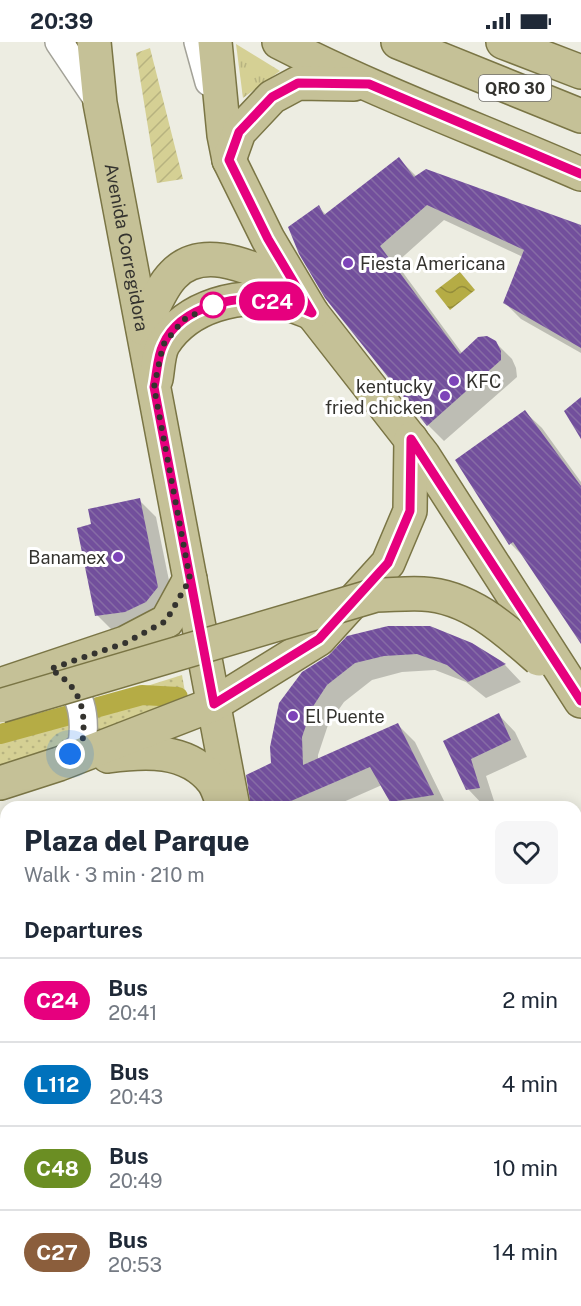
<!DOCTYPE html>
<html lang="en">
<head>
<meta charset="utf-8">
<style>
	body { margin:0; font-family:"Public Sans",sans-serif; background:#f6f6f7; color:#1f2937; height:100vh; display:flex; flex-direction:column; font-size:22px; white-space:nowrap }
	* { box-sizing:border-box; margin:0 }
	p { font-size:20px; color:#747a83 }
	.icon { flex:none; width:33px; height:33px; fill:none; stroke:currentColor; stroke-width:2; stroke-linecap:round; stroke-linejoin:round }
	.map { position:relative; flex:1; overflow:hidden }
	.side { position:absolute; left:0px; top:759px; width:582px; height:506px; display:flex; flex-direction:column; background:#fff; border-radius:18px 18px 0 0; box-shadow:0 3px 15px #0003 }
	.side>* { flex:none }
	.badge { padding:0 12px; border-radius:20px; font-size:21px; line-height:39px }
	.you { position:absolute; width:30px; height:30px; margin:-15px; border:4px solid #fff; border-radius:50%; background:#1a73e8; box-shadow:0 0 0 9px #1a73e833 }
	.map>.badge { position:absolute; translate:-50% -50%; box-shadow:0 0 0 3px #fff }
	h2 { padding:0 24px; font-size:22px; line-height:54px }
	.round { display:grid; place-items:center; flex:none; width:63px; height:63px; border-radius:12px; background:#f6f6f7 }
	.head { display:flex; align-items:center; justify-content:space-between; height:102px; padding:0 24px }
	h1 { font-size:28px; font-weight:800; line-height:45px }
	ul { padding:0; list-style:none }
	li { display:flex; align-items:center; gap:18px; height:84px; padding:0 24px; border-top:2px solid #e0e1e3 }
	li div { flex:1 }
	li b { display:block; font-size:22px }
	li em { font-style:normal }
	li .badge { min-width:66px; font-weight:700; text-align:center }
	.status { display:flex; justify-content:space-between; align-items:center; height:42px; padding:0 30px; background:#fff; direction:ltr }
	.status svg { height:16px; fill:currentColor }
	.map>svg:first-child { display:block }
	.grass { fill:url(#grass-tufts) }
	.park { fill:url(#park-dots) }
	.garden { fill:url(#garden-furrows) }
	.water { fill:url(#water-waves) }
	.shadow { fill:#0003 }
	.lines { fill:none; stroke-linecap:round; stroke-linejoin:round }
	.canal { stroke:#b5ac45; stroke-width:20 }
	.building { fill:url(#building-back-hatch) }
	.minor-casing { stroke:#a3a298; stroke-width:30 }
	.major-casing { stroke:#7a7545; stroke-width:36 }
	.minor { stroke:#fff; stroke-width:27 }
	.major { stroke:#c5c197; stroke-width:33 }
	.major-bridge-casing { stroke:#7a7545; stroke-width:36; stroke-linecap:butt }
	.major-bridge { stroke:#c5c197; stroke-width:33 }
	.line-casing { stroke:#fff; stroke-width:14 }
	.line { stroke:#e6007e; stroke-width:9 }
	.walk { stroke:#34332f; stroke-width:6; stroke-dasharray:0 10.8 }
	.poi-dot { fill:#7d43b9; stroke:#fff; stroke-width:2 }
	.stop-dot { fill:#fff; stroke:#e6007e; stroke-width:3 }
	.labels { text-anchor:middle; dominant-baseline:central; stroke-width:6; stroke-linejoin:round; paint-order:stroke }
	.shield { fill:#fff; stroke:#71706d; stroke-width:1.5 }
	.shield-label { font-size:16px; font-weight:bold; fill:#34332f }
	.street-label { font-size:18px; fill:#34332f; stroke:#fff }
	.poi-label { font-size:18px; fill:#34332f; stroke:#fff; text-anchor:start }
</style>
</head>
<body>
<div class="status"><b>20:39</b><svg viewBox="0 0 49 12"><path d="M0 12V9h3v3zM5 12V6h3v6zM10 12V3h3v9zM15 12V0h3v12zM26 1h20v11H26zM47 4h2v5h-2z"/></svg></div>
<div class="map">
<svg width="581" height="1264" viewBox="0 0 581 1264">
	<defs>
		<pattern id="grass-tufts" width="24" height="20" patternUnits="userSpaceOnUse" patternTransform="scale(1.5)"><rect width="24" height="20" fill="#d5d094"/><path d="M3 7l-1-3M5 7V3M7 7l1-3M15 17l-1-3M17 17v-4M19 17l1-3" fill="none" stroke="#b7b380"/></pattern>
		<pattern id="park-dots" width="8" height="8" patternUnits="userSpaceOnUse" patternTransform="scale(1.5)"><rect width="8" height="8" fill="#d5d094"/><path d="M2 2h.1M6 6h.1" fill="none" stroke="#b7b380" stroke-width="1.8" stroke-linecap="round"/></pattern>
		<pattern id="garden-furrows" width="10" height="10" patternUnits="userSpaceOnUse" patternTransform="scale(1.5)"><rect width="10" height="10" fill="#d5d094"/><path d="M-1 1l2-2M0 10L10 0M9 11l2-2" fill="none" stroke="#b7b380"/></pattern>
		<pattern id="water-waves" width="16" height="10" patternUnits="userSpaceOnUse" patternTransform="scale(1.5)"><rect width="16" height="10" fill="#b5ac45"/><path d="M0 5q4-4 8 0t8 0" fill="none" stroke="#948d3a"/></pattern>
		<pattern id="building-back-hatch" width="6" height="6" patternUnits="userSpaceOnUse" patternTransform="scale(1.5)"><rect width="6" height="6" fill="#724f9c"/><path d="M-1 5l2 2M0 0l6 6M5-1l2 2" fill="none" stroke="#866ca5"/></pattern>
	</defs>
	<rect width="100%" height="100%" fill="#edede2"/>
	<polygon class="grass" points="236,2 280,29 243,56"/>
	<polygon class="park" points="182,633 188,667 0,728 0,690"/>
	<polygon class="garden" points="150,6 183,137 157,141 136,11"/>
	<polygon class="water" points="460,230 475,248 450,268 435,249"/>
	<g class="shadow">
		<polygon points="399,117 417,135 581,185 581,311 521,277 505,261 523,215 444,178 396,221 462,311 495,300 512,317 516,326 517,335 444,399 428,383 319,165 326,173"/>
		<polygon points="525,370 542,386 581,440 581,599 526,517 511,502"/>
		<polygon points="139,458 156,475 174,563 114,590 97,573 93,484"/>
		<polygon points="472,602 505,623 521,640 486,656 466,640 435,628 402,630 372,638 344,660 328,683 318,713 318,718 398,683 415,700 447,765 398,765 382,743 332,765 253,765 272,722 330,614"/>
		<polygon points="499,673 515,690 527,715 486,734 495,762 484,764 468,747 445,700"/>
		<polygon points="581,813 581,977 576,979 576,817"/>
	</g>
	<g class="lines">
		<polyline class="canal" points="0,692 142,653 178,655"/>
	</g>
	<g class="building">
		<polygon points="399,115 414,135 426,127 581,183 581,306 503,261 524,208 427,163 380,204 460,312 478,295 487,294 496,299 501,309 501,318 427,384 325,256 299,212 288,185 319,163 324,173"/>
		<polygon points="581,355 581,397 564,369"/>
		<polygon points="525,368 581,444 581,602 513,500 509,503 455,418"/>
		<polygon points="140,456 158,545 146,560 125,570 95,574 77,486 91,482 88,467"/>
		<polygon points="388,584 430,584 472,601 506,622 468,640 447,623 417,612 384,614 355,621 327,643 312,666 302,695 303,723 398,681 434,753 390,760 370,725 277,765 251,765 246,733 271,721 270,705 279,661 302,630 329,613 347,594"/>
		<polygon points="499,671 511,698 471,717 480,746 466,748 443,699"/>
	</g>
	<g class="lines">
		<defs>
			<g id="minor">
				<polyline points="59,0 100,61"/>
				<polyline points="198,0 209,40"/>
				<path d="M 56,631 C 82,646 86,675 82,703 L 60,721"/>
				<polyline points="0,864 6,863"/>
				<polyline points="576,1003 581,1000"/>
				<polyline points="576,1044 581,1056"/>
				<polyline points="0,1061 6,1059"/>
				<polyline points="255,1258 257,1264"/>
				<polyline points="520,1258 522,1264"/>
				<polyline points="89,1264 102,1258"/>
			</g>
			<g id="major">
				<path id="s1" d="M 94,0 L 100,61 L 233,765"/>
				<polyline points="215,0 224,93 229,118 268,197 312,271 423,413 581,659"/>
				<path d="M 279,0 C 376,50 480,88 581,132"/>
				<polyline points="398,0 581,74"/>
				<polyline points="503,0 581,30"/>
				<polyline points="229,118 239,90 272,55 298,41 354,42"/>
				<path d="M 143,286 C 152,270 160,246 173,233 C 205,198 260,231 295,244"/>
				<path d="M 156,337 C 158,327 158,310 164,301 C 188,264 239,250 281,260 C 291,262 302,267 312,271"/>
				<polyline points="0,643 125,601 167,579 190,537"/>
				<path d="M 108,714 C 144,709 187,706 213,739 C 218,746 221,757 224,765"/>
				<polyline points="0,741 59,722 214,662 319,597 388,521 410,469 411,397"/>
				<polyline points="390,1258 392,1264"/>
			</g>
		</defs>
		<use href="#minor" class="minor-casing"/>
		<use href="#major" class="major-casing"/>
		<use href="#minor" class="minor"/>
		<use href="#major" class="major"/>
		<defs>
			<path id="major-bridge" d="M 0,664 L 376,553 C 391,553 407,551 423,552 C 469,554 506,588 539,617"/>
		</defs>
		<use href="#major-bridge" class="major-bridge-casing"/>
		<use href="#major-bridge" class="major-bridge"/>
	</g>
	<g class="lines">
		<defs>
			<path id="line" d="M 581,132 L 369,42 L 298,41 L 272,55 L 239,90 L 229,118 L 268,197 L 312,271 C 302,267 292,262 281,260 C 242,250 180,263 163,303 C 157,315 157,332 154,345 L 214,662 L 319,597 L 388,521 L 410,469 L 411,397 L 581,659"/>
		</defs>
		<use href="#line" class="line-casing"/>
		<use href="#line" class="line"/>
		<path class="walk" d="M 70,712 L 82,703 C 87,668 81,645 50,627 L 125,601 L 166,579 L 190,537 L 154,345 L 163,303 L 183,278 L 213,263"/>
	</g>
	<g class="poi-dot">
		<circle cx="348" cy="221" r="6"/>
		<circle cx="454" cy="339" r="6"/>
		<circle cx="445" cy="354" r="6"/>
		<circle cx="118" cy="515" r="6"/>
		<circle cx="293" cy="674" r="6"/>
	</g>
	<circle class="stop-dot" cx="213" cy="263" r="12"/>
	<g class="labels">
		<rect class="shield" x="479" y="33" width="72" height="26" rx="4.5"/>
		<g class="shield-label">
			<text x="515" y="46">QRO 30</text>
		</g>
		<g class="street-label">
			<text stroke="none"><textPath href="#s1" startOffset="208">Avenida Corregidora</textPath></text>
		</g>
		<g class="poi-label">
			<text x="360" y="221">Fiesta Americana</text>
			<text x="466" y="339">KFC</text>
			<text x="433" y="344" text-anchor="end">kentucky<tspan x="433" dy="21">fried chicken</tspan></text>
			<text x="106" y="515" text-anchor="end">Banamex</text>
			<text x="305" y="674">El Puente</text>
		</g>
	</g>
</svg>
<div class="you" style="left:70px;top:712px"></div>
<b class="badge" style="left:272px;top:259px;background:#e6007e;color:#fff">C24</b>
<section class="side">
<div class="head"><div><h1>Plaza del Parque</h1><p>Walk · 3 min · 210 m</p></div><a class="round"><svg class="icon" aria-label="heart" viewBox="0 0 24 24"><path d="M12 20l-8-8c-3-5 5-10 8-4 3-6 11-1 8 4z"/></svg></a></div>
<h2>Departures</h2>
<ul>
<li><span class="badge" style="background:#e6007e;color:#fff">C24</span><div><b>Bus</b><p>20:41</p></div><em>2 min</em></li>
<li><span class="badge" style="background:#0072bc;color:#fff">L112</span><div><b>Bus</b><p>20:43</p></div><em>4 min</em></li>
<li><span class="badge" style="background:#6b8e23;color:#fff">C48</span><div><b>Bus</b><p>20:49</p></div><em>10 min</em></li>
<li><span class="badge" style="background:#8b5e3c;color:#fff">C27</span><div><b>Bus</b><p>20:53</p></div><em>14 min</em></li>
</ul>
</section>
</div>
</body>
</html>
